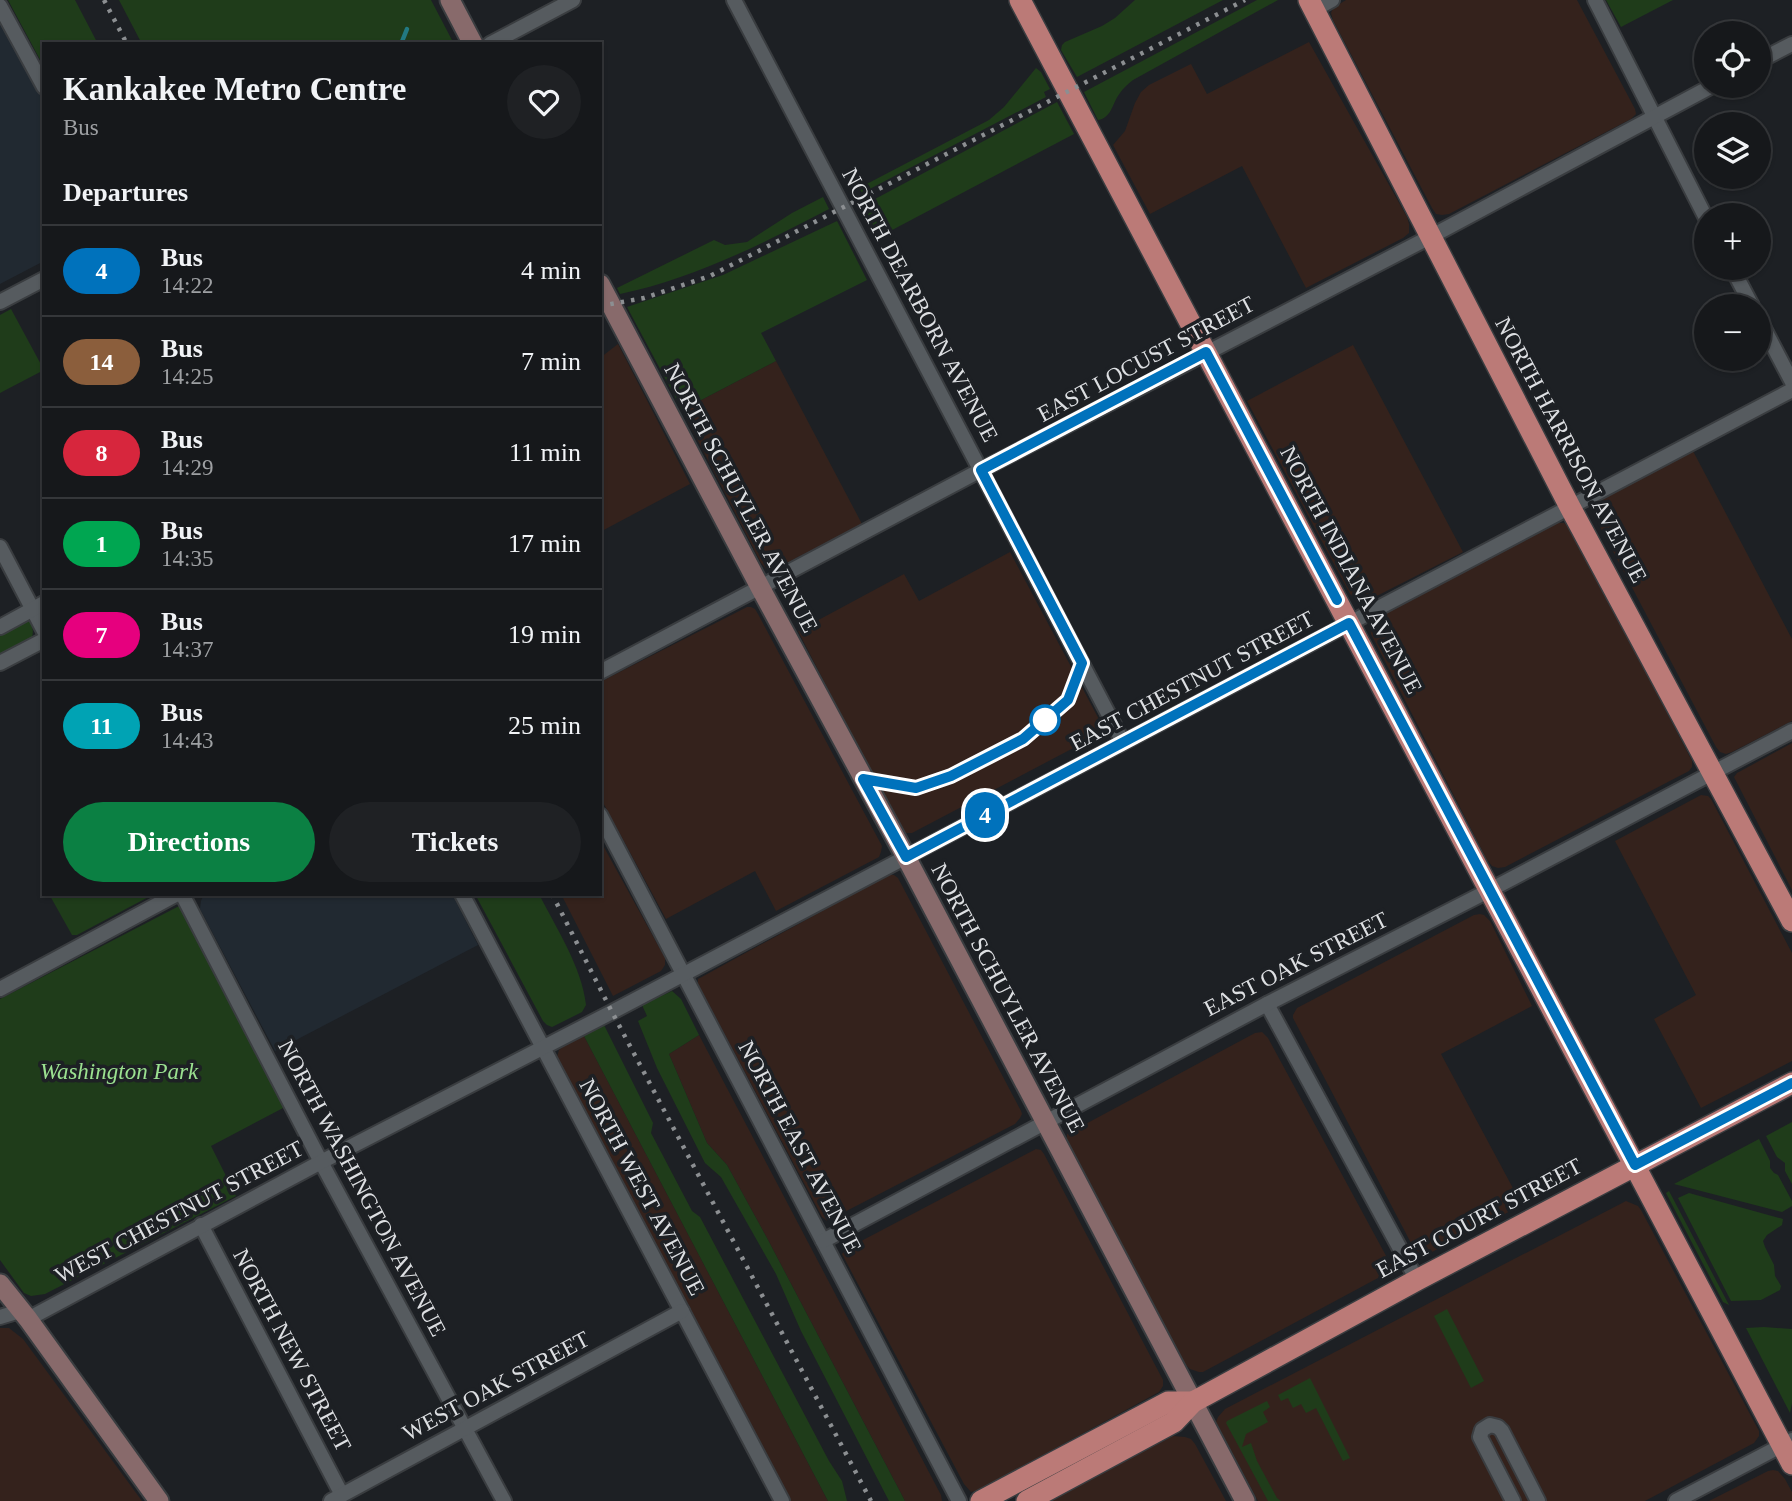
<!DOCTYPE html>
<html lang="en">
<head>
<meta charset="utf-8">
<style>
	body { margin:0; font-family:"Times New Roman",serif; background:#1f2124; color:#f1f3f6; height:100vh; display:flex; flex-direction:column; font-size:26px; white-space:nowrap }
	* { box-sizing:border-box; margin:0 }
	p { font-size:23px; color:#9ea0a3 }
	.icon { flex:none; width:38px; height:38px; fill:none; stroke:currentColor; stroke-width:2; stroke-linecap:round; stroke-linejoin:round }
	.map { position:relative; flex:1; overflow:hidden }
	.sheet { position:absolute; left:42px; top:42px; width:560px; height:854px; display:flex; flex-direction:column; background:#16181b; border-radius:0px; box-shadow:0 2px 5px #0004,0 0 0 2px #35373a }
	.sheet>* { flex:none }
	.badge { padding:0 14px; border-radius:23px; font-size:24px; line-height:46px }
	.buttons { position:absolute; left:1694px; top:21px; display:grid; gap:14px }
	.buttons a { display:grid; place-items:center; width:77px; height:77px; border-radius:50%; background:#16181b; box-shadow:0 2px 5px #0004,0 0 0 2px #35373a; font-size:35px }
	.map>.badge { position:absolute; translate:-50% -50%; box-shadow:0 0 0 4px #fff }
	h2 { padding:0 21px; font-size:26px; line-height:63px }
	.round { display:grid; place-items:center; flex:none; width:74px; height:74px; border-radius:37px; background:#1f2124 }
	.summary { display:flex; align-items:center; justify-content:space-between; height:119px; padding:0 21px }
	h1 { font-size:33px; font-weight:700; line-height:52px }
	.primary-button { display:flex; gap:14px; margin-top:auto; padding:14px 21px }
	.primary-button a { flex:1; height:80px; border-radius:42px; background:#0b8043; color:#fff; font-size:28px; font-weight:700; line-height:80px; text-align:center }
	.primary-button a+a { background:#1f2124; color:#f1f3f6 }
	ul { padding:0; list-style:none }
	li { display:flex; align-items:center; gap:21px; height:91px; padding:0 21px; border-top:2px solid #35373a }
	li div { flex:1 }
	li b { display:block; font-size:26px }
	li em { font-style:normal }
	li .badge { min-width:77px; font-weight:700; text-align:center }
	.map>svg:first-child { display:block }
	.commercial { fill:#34221c }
	.built { fill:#212931 }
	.green { fill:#1f3c1a }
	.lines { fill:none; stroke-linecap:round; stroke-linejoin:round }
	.stream { stroke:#227982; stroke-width:4.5 }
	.street-casing { stroke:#3a3d40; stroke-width:18 }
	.secondary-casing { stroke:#3a3d40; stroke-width:23 }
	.primary-casing { stroke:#3a3d40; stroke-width:24 }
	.street { stroke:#565b5f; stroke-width:14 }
	.secondary { stroke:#886a6b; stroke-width:19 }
	.primary { stroke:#bb7a77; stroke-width:21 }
	.rail { stroke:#8c8f92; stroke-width:4.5; stroke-dasharray:3.5 7; stroke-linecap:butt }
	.line-casing { stroke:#fff; stroke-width:16 }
	.line { stroke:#0072bc; stroke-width:10 }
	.stop-dot { fill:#fff; stroke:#0072bc; stroke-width:3.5 }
	.labels { text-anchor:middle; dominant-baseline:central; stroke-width:7; stroke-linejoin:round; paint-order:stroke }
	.street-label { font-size:23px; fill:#dddfe2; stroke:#1d2024 }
	.park-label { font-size:23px; font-style:italic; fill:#9be190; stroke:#1d2024 }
</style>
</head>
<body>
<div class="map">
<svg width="1792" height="1501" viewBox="0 0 1792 1501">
	<rect width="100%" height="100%" fill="#1d2024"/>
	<g class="commercial">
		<polygon points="1346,0 1577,0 1635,109 1636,114 1631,119 1449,214 1442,215 1436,214 1432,208 1333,20 1331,13 1333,8"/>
		<polygon points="1309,42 1407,217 1409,224 1409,233 1403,238 1306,288 1242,166 1150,214 1113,145 1125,131 1135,103 1141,92 1149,85 1191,64 1207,94"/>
		<polygon points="618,344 690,484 600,532 600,358"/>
		<polygon points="1353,345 1463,552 1365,602 1360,603 1350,594 1247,401"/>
		<polygon points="776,361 862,524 773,570 766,569 761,563 682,410"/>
		<polygon points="1693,451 1792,639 1792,721 1732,752 1726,754 1720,752 1716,747 1596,519 1595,513 1601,502 1608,495"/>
		<polygon points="1557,523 1564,523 1573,532 1692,761 1692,767 1689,771 1505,867 1498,868 1492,866 1487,860 1371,634 1370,626 1374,619 1380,614"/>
		<polygon points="1010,552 1102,725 1103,730 1100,734 912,833 906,833 897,823 798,631 904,574 919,601"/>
		<polygon points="747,607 751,607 755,609 758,614 882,846 881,852 879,857 776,911 755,871 666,919 600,797 600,682"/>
		<polygon points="1792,743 1792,890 1734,777 1737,773"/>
		<polygon points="1701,795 1708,796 1711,799 1792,953 1792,1061 1701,1108 1654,1019 1696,995 1615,841"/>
		<polygon points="600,840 665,958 665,965 661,971 613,996 561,894 600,894"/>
		<polygon points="888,875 894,875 898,878 1021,1111 1022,1114 1020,1118 1015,1124 827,1221 822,1217 698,984 698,979"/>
		<polygon points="1480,914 1484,915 1490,921 1532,1006 1441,1054 1522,1205 1432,1252 1422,1254 1416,1251 1411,1243 1293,1018 1293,1015 1297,1008 1474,915"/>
		<polygon points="1262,1032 1268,1038 1391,1265 1391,1271 1203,1372 1199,1372 1190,1369 1186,1365 1067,1144 1067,1134 1255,1033"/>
		<polygon points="699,1035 941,1495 942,1501 905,1501 767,1238 727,1165 707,1143 669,1054"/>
		<polygon points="584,1036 828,1501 787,1501 557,1057 559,1050 564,1046"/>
		<polygon points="1036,1149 1041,1150 1044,1154 1163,1380 1163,1386 1159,1392 979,1490 971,1492 964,1484 842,1254 846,1249"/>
		<polygon points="1626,1201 1638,1206 1641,1210 1759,1431 1759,1436 1754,1443 1645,1501 1258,1501 1216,1422 1218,1417 1225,1409"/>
		<polygon points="0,1328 9,1328 23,1339 142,1501 0,1501"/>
		<polygon points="1173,1436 1185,1437 1191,1439 1195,1444 1226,1501 1047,1501"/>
		<polygon points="1773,1470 1778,1471 1785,1479 1792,1492 1792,1501 1709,1501 1768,1471"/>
	</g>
	<g class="built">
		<polygon points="0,17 44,98 44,261 0,284"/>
		<polygon points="204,894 452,894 478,945 275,1051 200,909 201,901"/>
	</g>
	<g class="green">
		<polygon points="8,0 75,0 98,44 44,44 44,67"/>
		<polygon points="119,0 431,0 454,44 142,44"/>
		<polygon points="1135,0 1223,0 1077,77 1061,50 1062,45 1065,42 1102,26 1115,18"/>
		<path d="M 1257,0 L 1278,0 L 1133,80 C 1128,84 1123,88 1120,93 C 1112,103 1112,118 1098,120 L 1084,92 Z"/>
		<polygon points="1606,0 1673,0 1621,27"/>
		<polygon points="1036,68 1041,72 1050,89 1044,92 1046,97 862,193 859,188 989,120 1004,107"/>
		<polygon points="1057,102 1074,134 877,238 860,207"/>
		<path d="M 823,197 L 829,209 C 764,243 693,279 620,294 L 617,288 L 714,240 L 725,245 L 747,242 L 792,213 Z"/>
		<polygon points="837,221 867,280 761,333 776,361 682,410 627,307 723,275"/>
		<polygon points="11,309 44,370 0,393 0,315"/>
		<path d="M 27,618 C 33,624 35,633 30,641 L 0,657 L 0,631 Z"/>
		<polygon points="49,894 154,894 77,935 72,935"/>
		<path d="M 475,894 L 539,894 C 556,928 582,967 586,1005 L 582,1012 L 552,1027 L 547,1025 L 543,1021 Z"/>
		<polygon points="181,905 285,1107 211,1146 236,1196 45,1294 31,1296 24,1293 0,1260 0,999"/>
		<polygon points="672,991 681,999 699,1035 669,1054 707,1143 727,1165 767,1238 905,1501 889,1501 801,1331 776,1274 721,1177 705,1163 657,1068 638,1021 647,1016 642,1005"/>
		<polygon points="604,1025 653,1123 651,1133 692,1211 700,1217 829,1461 842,1481 847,1501 828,1501 584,1036"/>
		<polygon points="1792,1122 1792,1184 1785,1171 1785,1163 1777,1157 1766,1136"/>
		<polygon points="1759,1139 1770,1161 1770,1168 1774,1173 1778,1175 1792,1201 1792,1206 1782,1212 1674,1184"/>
		<polygon points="1669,1191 1729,1305 1723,1302 1666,1193"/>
		<polygon points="1689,1193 1783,1219 1782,1225 1767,1235 1763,1241 1765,1247 1774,1265 1775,1276 1781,1286 1780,1290 1761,1300 1731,1301 1678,1198"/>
		<polygon points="1447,1309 1484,1381 1471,1388 1434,1316"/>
		<polygon points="1764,1327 1792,1329 1792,1403 1790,1413 1746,1328"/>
		<polygon points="1310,1378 1350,1458 1343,1461 1316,1408 1306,1413 1301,1404 1293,1408 1288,1398 1281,1401 1278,1395"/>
		<polygon points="1267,1401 1270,1407 1263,1412 1268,1422 1246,1434 1242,1447 1251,1443 1257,1461 1277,1498 1281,1501 1268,1501 1226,1423 1227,1421"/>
	</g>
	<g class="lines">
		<polyline class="stream" points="401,44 407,29"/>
		<defs>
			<g id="street">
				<polyline points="734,0 1123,742"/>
				<polyline points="1595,0 1706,218"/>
				<polyline points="0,6 44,87"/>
				<polyline points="1314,10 1332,0"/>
				<polyline points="490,44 573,0"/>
				<polyline points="1759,61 1792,44"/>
				<polyline points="1732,268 1752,306"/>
				<polyline points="0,302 44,279"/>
				<polyline points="1759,319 1792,382"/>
				<polyline points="0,547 44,631"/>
				<polyline points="0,627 44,603"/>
				<polyline points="0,663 44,640"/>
				<polyline points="600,672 981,470 1430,237 1712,86"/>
				<polyline points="600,815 959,1501"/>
				<polyline points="182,894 321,1162 504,1501"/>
				<polyline points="462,894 782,1501"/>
				<polyline points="0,989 177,894"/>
				<polyline points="1267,1004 1417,1280"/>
				<polyline points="201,1225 342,1495"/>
				<polyline points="823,1241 1267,1004 1490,890 1792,731"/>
				<polyline points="0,1317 20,1311"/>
				<polyline points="28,1319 321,1162 612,1012 1792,390"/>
				<polyline points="331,1501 682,1311"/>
				<polyline points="1513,1501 1480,1437 1482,1430 1490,1425 1498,1427 1502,1431 1538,1501"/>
				<polyline points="1676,1501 1792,1440"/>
			</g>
			<g id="secondary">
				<polyline points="450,0 473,44"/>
				<polyline points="600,284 761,589 906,857 1245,1501"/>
				<polyline points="0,1284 28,1319 159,1501"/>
			</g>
			<g id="primary">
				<polyline points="1020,0 1792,1464"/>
				<polyline points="1309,0 1570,507 1792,921"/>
				<polyline points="981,1501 1168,1402 1193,1402"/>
				<polyline points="1027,1501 1174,1422 1193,1402 1206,1395 1417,1280 1792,1083"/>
			</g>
		</defs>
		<use href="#street" class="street-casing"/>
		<use href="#secondary" class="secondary-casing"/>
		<use href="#primary" class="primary-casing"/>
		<use href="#street" class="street"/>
		<use href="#secondary" class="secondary"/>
		<use href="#primary" class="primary"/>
		<g class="rail">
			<polyline points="104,0 127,44"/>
			<polyline points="600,306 644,298 710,276 1245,0"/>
			<polyline points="552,894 612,1012 871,1501"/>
		</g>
	</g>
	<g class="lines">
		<defs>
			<polyline id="line" points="1337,600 1206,352 981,470 1082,663 1068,700 1023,739 951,776 916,788 863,779 906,857 1349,623 1635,1165 1792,1083"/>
		</defs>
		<use href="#line" class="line-casing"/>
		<use href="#line" class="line"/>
	</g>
	<circle class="stop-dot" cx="1045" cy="720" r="14"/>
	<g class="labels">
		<g class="street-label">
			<text transform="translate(920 305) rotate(62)">NORTH DEARBORN AVENUE</text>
			<text transform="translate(1146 359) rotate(-28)">EAST LOCUST STREET</text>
			<text transform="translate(1571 450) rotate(62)">NORTH HARRISON AVENUE</text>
			<text transform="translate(741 498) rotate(62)">NORTH SCHUYLER AVENUE</text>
			<text transform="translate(1351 570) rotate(62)">NORTH INDIANA AVENUE</text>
			<text transform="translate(1192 681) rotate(-28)">EAST CHESTNUT STREET</text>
			<text transform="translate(1296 964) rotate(-27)">EAST OAK STREET</text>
			<text transform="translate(1008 998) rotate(62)">NORTH SCHUYLER AVENUE</text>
			<text transform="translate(800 1147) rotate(62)">NORTH EAST AVENUE</text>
			<text transform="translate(642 1187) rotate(62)">NORTH WEST AVENUE</text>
			<text transform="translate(362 1188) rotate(62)">NORTH WASHINGTON AVENUE</text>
			<text transform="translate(179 1212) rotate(-28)">WEST CHESTNUT STREET</text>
			<text transform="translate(1479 1218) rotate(-28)">EAST COURT STREET</text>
			<text transform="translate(292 1350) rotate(62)">NORTH NEW STREET</text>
			<text transform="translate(496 1386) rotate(-28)">WEST OAK STREET</text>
		</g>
		<g class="park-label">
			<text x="119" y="1071">Washington Park</text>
		</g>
	</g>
</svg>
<div class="buttons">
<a><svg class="icon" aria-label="locate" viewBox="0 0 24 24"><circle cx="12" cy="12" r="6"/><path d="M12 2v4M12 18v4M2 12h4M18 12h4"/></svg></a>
<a><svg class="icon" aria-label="layers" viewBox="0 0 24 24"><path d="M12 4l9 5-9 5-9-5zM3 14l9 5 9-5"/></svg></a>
<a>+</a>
<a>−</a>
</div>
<b class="badge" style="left:985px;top:815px;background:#0072bc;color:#fff">4</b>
<section class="sheet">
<div class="summary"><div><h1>Kankakee Metro Centre</h1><p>Bus</p></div><a class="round"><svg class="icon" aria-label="heart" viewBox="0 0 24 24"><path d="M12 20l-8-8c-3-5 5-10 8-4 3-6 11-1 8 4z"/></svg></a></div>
<h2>Departures</h2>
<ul>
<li><span class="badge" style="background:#0072bc;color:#fff">4</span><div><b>Bus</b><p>14:22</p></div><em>4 min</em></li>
<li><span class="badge" style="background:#8b5e3c;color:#fff">14</span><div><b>Bus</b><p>14:25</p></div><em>7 min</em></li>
<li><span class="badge" style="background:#d7263d;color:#fff">8</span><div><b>Bus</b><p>14:29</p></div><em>11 min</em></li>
<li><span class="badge" style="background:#00a651;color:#fff">1</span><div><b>Bus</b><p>14:35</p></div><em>17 min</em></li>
<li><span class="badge" style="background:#e6007e;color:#fff">7</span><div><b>Bus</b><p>14:37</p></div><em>19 min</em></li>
<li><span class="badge" style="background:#00a3b4;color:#fff">11</span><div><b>Bus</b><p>14:43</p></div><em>25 min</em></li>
</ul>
<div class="primary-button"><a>Directions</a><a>Tickets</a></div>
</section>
</div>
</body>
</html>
